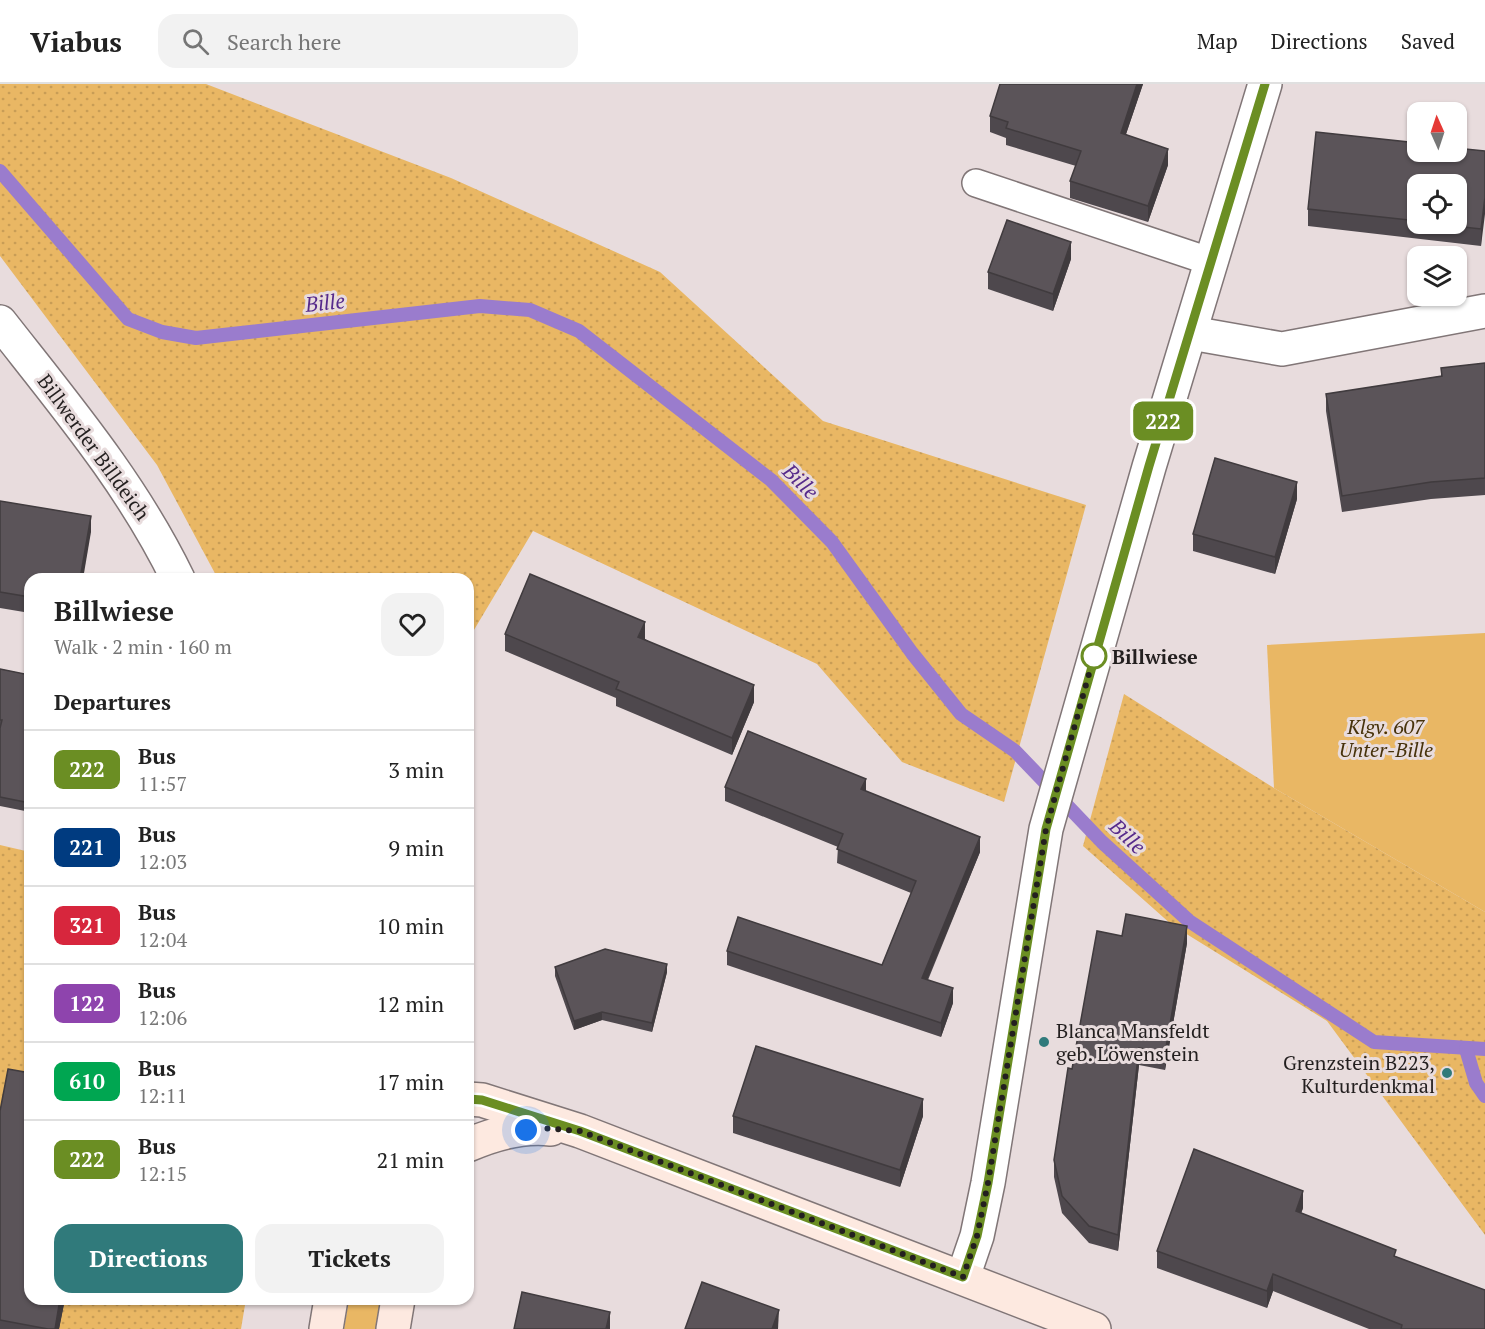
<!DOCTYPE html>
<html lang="en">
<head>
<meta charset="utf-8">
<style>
	body { margin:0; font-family:"PT Serif",serif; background:#f2f2f2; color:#222; height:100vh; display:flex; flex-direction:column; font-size:22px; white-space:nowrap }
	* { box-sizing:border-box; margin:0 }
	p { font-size:20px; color:#767676 }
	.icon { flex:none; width:33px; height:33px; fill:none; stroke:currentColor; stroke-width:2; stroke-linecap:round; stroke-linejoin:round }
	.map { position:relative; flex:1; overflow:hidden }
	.side { position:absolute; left:24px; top:489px; width:450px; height:732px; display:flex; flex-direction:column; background:#fff; border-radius:18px; box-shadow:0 2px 4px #0004 }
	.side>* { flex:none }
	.badge { padding:0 12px; border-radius:9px; font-size:21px; line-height:39px }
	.needle { width:39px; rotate:357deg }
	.controls { position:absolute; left:1407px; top:18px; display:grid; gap:12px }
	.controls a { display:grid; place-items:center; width:60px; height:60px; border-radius:12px; background:#fff; box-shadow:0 2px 4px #0004; font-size:30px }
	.you { position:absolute; width:30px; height:30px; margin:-15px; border:4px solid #fff; border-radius:50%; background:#1a73e8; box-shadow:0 0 0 9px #1a73e833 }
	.map>.badge { position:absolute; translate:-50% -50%; box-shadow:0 0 0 3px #fff }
	h2 { padding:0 30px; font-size:22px; line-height:54px }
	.round { display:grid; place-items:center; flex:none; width:63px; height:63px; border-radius:18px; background:#f2f2f2 }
	.headline { display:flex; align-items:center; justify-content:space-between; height:102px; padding:0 30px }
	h1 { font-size:28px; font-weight:700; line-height:45px }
	.button { display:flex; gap:12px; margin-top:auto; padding:12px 30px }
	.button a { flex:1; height:69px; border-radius:18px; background:#307a7b; color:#fff; font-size:24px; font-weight:700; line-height:69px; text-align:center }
	.button a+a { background:#f2f2f2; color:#222 }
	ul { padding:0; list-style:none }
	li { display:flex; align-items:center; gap:18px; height:78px; padding:0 30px; border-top:2px solid #e0e0e0 }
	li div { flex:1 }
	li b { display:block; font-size:22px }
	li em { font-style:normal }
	li .badge { min-width:66px; font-weight:700; text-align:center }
	header { display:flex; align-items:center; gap:36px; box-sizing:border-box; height:84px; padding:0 30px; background:#fff; border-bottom:2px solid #e0e0e0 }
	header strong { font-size:28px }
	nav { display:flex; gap:33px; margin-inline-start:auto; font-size:21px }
	.search { width:420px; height:54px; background:#f2f2f2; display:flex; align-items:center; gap:15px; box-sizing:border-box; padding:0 21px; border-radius:18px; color:#767676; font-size:22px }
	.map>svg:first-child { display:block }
	.green { fill:#e9b764 }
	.park { fill:url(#park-dots) }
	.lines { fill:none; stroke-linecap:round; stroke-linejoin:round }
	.stream { stroke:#9a7ccd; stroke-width:14 }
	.lane-casing { stroke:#817677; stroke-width:30 }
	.street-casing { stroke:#817677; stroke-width:36 }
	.secondary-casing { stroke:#817677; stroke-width:36 }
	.lane { stroke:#fff; stroke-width:27 }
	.street { stroke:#fff; stroke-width:33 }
	.secondary { stroke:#fde9e0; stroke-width:33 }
	.wall { fill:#4e484d; fill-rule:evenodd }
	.shaded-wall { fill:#403b3e }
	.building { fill:#5b5459; stroke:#403b3e; stroke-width:1.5 }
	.line-casing { stroke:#fff; stroke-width:14 }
	.line { stroke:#6b8e23; stroke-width:9 }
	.walk { stroke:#231f1f; stroke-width:6; stroke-dasharray:0 10.8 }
	.stop-dot { fill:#fff; stroke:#6b8e23; stroke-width:3 }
	.poi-dot { fill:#307a7b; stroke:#e8dcdd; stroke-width:2 }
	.labels { text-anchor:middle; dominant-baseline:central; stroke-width:6; stroke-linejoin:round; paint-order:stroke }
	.street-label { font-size:20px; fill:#231f1f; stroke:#e8dcdd }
	.stop-label { font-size:20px; font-weight:bold; fill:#231f1f; stroke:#e8dcdd; text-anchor:start }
	.park-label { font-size:20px; font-style:italic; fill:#47320b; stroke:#e8dcdd }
	.poi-label { font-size:20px; fill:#231f1f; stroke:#e8dcdd; text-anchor:start }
	.water-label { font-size:21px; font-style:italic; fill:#562a8b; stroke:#e8dcdd }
</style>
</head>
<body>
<header>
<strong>Viabus</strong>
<div class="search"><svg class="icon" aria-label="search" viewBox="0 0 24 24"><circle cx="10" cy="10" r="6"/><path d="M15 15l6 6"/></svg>Search here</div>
<nav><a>Map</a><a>Directions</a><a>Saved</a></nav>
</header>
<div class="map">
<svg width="1485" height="1245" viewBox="0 0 1485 1245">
	<defs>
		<pattern id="park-dots" width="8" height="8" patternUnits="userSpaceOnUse" patternTransform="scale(1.5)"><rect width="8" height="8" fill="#e9b764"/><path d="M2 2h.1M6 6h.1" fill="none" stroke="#c89d56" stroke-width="1.8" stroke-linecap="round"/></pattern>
	</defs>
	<rect width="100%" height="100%" fill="#e8dcdd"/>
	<g class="green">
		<polygon points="1485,549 1485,828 1274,704 1267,561"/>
		<polygon points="349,1215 385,1215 380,1245 344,1245"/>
	</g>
	<g class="park">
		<polygon points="0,0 206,0 451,94 660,188 823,337 1086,421 1004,718 902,678 817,580 533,447 468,556 468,495 218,495 157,381 0,172"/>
		<polygon points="1124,610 1274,704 1485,828 1485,1151 1327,937 1172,841 1083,762"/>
		<polygon points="0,761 30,768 30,1215 246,1215 241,1245 0,1245"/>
	</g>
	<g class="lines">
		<g class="stream">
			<polyline points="0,87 128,235 162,248 196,254 480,222 530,226 579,247 771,396 832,458 912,569 961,630 1015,667 1102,758 1189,837 1374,958 1485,965"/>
			<polyline points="1466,965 1476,999 1485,1012"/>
		</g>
		<defs>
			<polyline id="lane" points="976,99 1212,178"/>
			<g id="street">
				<path d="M 0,238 C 65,321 132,400 178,495"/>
				<polyline points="1191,249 1282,265 1485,227"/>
				<polyline points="963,1193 977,1152 988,1099 1046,745 1149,383 1265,0"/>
			</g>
			<g id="secondary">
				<polyline points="468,1015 482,1016 580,1047 1094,1245"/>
				<path d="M 468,1061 C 493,1050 524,1042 551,1045"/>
				<polyline points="326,1245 331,1215"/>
				<polyline points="393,1245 398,1215"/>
			</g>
		</defs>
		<use href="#lane" class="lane-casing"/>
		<use href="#street" class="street-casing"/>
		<use href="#secondary" class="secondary-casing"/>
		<use href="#lane" class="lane"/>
		<use href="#street" class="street"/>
		<use href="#secondary" class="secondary"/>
	</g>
	<g class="wall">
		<polygon points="1143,0 1126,50 1168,81 1148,138 1070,114 1070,97 1076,82 1006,61 1006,54 990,48 990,32 1014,1"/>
		<path d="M 1485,67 L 1481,162 L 1308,142 L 1308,125 ZM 1418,100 L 1456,140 L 1418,140 Z"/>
		<polygon points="1071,175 1053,227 988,205 988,188"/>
		<polygon points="1485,279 1485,411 1431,415 1342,428 1326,327 1326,310 1441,292 1441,284"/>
		<polygon points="1297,415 1275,490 1193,467 1193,450"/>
		<polygon points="0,417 91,448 30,495 30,529 0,524"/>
		<polygon points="505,550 645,555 754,618 732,671 616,622 616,614 505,567"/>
		<polygon points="0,585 30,591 30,728 0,722"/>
		<polygon points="725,703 866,707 980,768 928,896 953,919 941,953 727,881 727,867 882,881 911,809 837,779 838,763 725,717"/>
		<polygon points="1122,852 1187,859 1165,986 1139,981 1118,1167 1089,1159 1062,1129 1054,1093 1054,1076 1072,985"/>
		<polygon points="555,883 667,888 652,948 602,936 574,946 555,892"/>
		<polygon points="0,1027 65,1215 59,1245 0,1245"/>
		<polygon points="733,1032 923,1032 900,1103 733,1049"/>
		<polygon points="1303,1124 1301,1129 1396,1173 1485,1245 1369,1245 1273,1207 1267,1224 1157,1184 1157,1167"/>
	</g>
	<g class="shaded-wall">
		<polygon points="1137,0 1143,0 1121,65 1121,49"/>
		<polygon points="1168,65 1168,81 1148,138 1148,122"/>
		<polygon points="1485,113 1485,130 1481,162 1481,145"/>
		<polygon points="1071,158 1071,175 1053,227 1053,210"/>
		<polygon points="1297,398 1297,415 1275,490 1275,473"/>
		<polygon points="91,432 91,448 83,495 80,495"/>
		<polygon points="645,538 645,555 638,570 638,553"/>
		<polygon points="754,601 754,618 732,671 732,654"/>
		<polygon points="866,695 866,709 861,705"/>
		<polygon points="980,753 980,768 922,908 922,894"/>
		<polygon points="1187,842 1187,859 1165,986 1165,969"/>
		<polygon points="667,880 667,888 652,948 652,939"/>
		<polygon points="953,904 953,919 941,953 941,939"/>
		<polygon points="602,928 602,936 574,946 574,937"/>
		<polygon points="1139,964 1139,981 1118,1167 1118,1151"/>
		<polygon points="923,1015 923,1032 900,1103 900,1086"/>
		<polygon points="1303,1107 1303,1124 1296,1144 1296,1127"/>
		<polygon points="1273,1190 1273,1207 1267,1224 1267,1207"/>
		<polygon points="60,1215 65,1215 59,1245 55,1245"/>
		<polygon points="779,1226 778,1245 772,1245"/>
		<polygon points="610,1228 610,1245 606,1245"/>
	</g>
	<g class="building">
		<polygon points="1000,0 1137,0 1121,49 1168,65 1148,122 1070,97 1081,67 1006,44 1008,38 990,32"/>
		<polygon points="1316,48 1418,59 1418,68 1456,68 1456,64 1485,67 1485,113 1481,145 1436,140 1456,140 1456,100 1418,100 1418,137 1308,125"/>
		<polygon points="1007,136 1071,158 1053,210 988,188"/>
		<polygon points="1485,279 1485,394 1431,398 1342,412 1326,310 1442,292 1441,284"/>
		<polygon points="1215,374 1297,398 1275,473 1193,450"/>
		<polygon points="0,417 91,432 80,495 30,495 30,513 0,508"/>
		<polygon points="530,490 645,538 638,553 754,601 732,654 616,605 619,598 505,550"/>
		<polygon points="0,585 30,591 30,719 0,713 0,644 2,636 0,636"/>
		<polygon points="748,647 866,695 861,705 980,753 922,894 953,904 941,939 727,867 738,833 882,881 916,797 837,765 843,750 725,703"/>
		<polygon points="1126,830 1187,842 1165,969 1139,964 1118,1151 1089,1142 1062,1112 1054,1076 1068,984 1072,985 1097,847 1122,852"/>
		<polygon points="605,865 667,880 652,939 602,928 574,937 555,883"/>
		<polygon points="756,962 923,1015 900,1086 733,1032"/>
		<polygon points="8,985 30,989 30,1215 60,1215 55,1245 48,1245 0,1236 0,1027"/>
		<polygon points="1194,1065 1303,1107 1296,1127 1396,1166 1394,1172 1485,1206 1485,1245 1401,1245 1402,1241 1273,1190 1267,1207 1157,1167"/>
		<polygon points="702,1198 779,1226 772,1245 685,1245"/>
		<polygon points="522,1208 610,1228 606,1245 514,1245"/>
	</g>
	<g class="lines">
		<defs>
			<polyline id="line" points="468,1015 482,1016 580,1047 963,1193 977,1152 988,1099 1046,745 1149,382 1265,0"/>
		</defs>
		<use href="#line" class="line-casing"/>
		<use href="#line" class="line"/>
		<polyline class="walk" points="526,1046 542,1044 580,1047 963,1193 977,1152 988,1099 1046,745 1094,572"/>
	</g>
	<circle class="stop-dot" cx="1094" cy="572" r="12"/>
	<g class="poi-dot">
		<circle cx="1044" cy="958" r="6"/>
		<circle cx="1447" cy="989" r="6"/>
	</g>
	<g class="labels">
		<g class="street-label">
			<text transform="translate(94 363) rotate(54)">Billwerder Billdeich</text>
		</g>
		<g class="stop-label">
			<text x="1112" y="572">Billwiese</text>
		</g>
		<g class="park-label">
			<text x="1386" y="642">Klgv. 607<tspan x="1386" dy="23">Unter-Bille</tspan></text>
		</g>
		<g class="poi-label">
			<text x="1056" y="946">Blanca Mansfeldt<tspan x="1056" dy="23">geb. Löwenstein</tspan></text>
			<text x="1435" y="978" text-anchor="end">Grenzstein B223,<tspan x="1435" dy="23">Kulturdenkmal</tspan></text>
		</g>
		<g class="water-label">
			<text transform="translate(325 218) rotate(-6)">Bille</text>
			<text transform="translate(801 397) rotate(44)">Bille</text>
			<text transform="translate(1128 752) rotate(43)">Bille</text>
		</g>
	</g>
</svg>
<div class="controls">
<a><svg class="needle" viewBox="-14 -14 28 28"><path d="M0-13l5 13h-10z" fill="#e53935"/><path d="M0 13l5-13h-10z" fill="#767676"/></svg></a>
<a><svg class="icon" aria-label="locate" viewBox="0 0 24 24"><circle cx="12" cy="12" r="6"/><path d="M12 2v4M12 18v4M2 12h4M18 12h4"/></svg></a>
<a><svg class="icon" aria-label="layers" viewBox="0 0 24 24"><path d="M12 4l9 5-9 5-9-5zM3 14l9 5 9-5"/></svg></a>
</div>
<div class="you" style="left:526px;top:1046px"></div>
<b class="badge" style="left:1163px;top:337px;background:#6b8e23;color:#fff">222</b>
<section class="side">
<div class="headline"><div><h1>Billwiese</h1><p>Walk · 2 min · 160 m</p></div><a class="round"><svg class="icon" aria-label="heart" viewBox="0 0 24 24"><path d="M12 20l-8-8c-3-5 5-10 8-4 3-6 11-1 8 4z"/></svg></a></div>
<h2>Departures</h2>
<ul>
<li><span class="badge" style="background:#6b8e23;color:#fff">222</span><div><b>Bus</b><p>11:57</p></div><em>3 min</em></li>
<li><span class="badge" style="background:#003b80;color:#fff">221</span><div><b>Bus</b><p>12:03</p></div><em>9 min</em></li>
<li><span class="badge" style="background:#d7263d;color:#fff">321</span><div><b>Bus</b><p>12:04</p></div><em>10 min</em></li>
<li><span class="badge" style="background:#8e44ad;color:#fff">122</span><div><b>Bus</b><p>12:06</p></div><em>12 min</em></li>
<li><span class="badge" style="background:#00a651;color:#fff">610</span><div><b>Bus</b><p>12:11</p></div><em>17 min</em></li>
<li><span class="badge" style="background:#6b8e23;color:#fff">222</span><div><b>Bus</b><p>12:15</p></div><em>21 min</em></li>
</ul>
<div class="button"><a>Directions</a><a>Tickets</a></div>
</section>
</div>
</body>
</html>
